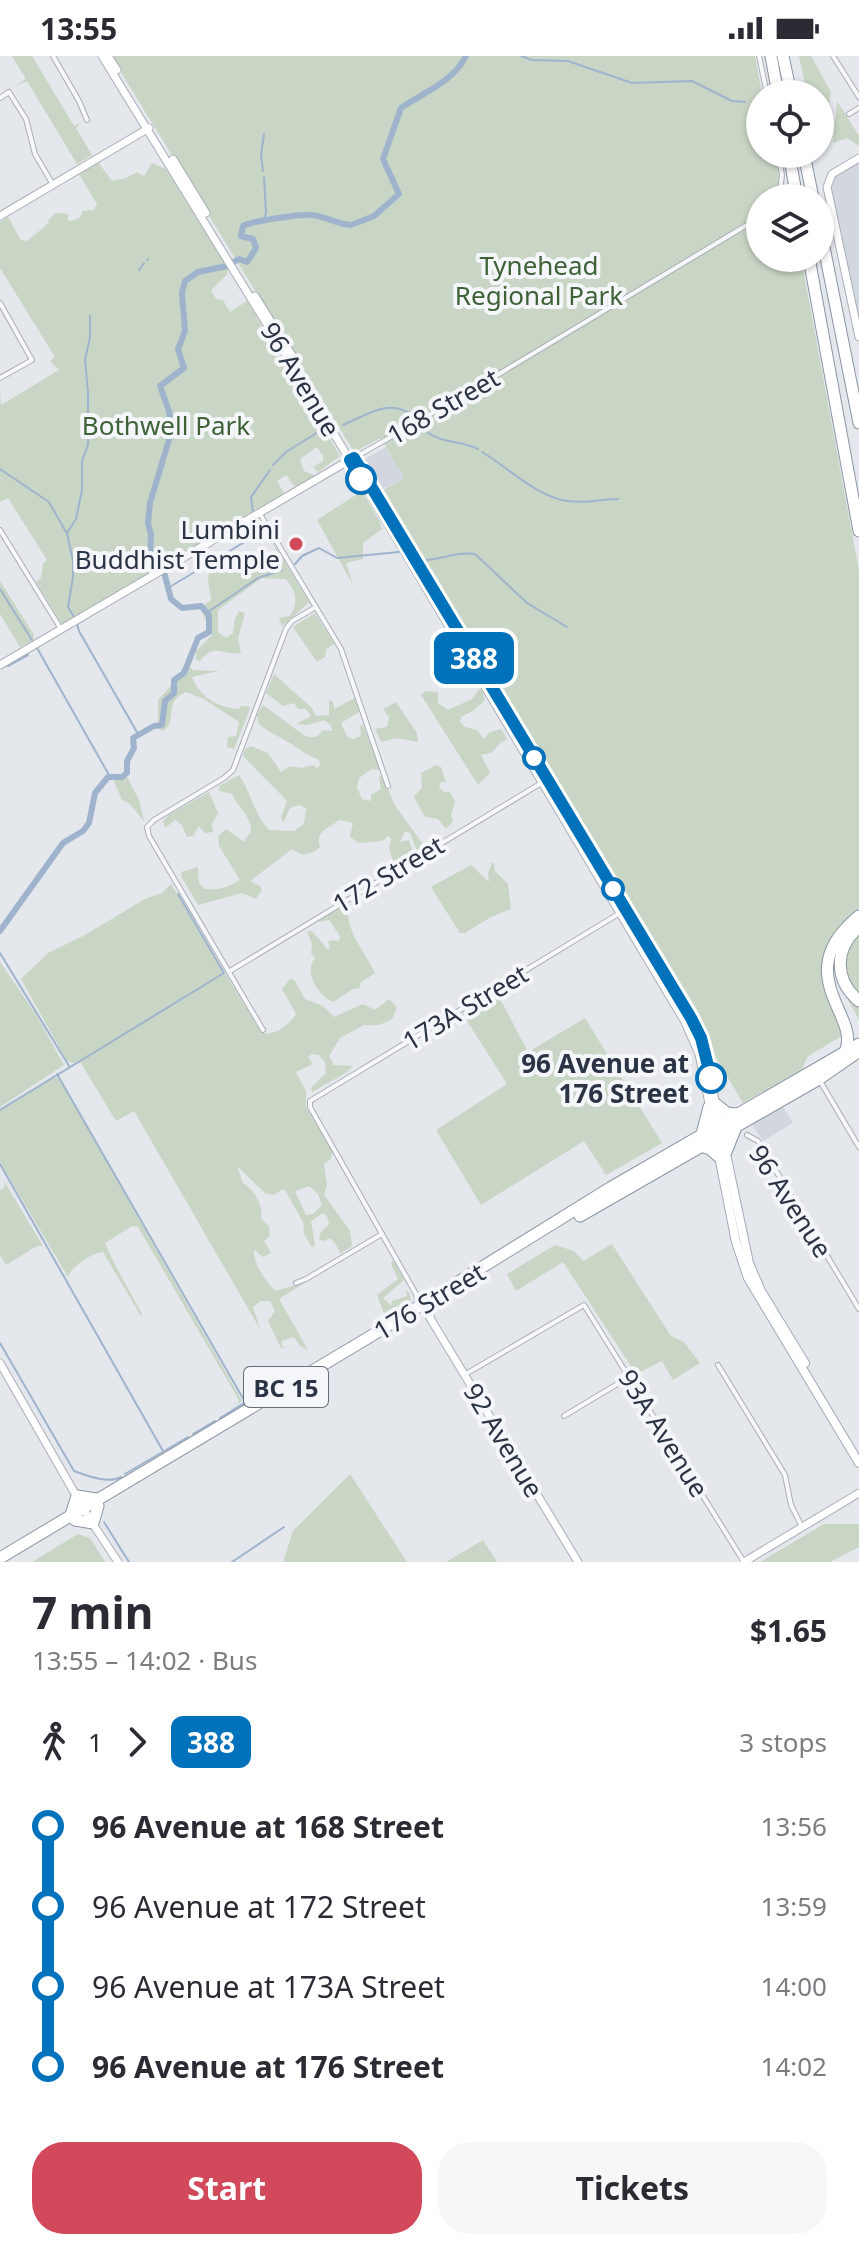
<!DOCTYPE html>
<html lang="en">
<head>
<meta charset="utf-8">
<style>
	body { margin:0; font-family:"Noto Sans",sans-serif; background:#f7f7f7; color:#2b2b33; height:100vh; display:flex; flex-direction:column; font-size:30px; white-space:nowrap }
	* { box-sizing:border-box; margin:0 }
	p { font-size:26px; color:#7c7c81 }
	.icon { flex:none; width:44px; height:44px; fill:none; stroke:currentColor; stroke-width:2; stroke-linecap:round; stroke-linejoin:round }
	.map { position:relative; height:1506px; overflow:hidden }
	.sheet { display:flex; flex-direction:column; background:#fff; flex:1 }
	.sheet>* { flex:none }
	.badge { padding:0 16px; border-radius:12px; font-size:28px; line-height:52px }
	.fabs { position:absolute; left:746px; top:24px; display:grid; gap:16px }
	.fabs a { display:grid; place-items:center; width:88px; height:88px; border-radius:50%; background:#fff; box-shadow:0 2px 6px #0004; font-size:40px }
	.map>.badge { position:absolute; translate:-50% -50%; box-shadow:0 0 0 4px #fff }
	.legs { display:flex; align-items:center; gap:12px; height:88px; padding:0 32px; font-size:26px }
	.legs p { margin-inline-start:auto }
	.head { display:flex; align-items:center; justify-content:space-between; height:136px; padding:0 32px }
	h1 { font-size:44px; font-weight:700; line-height:60px }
	.button { display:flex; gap:16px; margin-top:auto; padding:16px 32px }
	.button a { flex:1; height:92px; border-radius:32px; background:#d1495b; color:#fff; font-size:32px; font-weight:700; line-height:92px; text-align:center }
	.button a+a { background:#f7f7f7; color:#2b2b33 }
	ul { padding:0 32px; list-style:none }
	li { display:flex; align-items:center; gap:28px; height:80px; font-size:30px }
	li i { display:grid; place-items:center; width:12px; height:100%; margin:0 10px; background:currentColor }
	li i::after { content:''; width:20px; height:20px; margin:-10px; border:6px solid; border-radius:50%; background:#fff }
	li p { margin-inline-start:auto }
	li:first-child i { background:linear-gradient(#0000 50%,currentColor 0) }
	li:last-child i { background:linear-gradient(currentColor 50%,#0000 0) }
	.status { display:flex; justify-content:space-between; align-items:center; height:56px; padding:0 40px; background:#fff; direction:ltr }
	.status svg { height:22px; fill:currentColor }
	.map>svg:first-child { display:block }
	.built { fill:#d2d6de }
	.green { fill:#c9d6c5; fill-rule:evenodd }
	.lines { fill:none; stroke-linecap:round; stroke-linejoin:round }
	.stream { stroke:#9fb4cc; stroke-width:2 }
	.river { stroke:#9fb4cc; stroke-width:6 }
	.street-casing { stroke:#a9aeb7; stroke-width:6 }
	.secondary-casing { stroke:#a9aeb7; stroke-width:9 }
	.primary-casing { stroke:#a3abb8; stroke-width:10 }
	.highway-casing { stroke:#8b94a3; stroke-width:13 }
	.street { stroke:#f7f8fa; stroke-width:4 }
	.secondary { stroke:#fff; stroke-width:7 }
	.primary { stroke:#fff; stroke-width:8 }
	.highway { stroke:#fff; stroke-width:11 }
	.line-1-casing { stroke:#fff; stroke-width:18 }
	.line-1 { stroke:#0072bc; stroke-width:12 }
	.stop-1-dot { fill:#fff; stroke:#0072bc; stroke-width:4 }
	.poi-dot { fill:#d1495b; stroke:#f4f6f9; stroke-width:3 }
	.labels { text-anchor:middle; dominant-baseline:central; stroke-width:8; stroke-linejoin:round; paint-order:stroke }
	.shield { fill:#f4f6f9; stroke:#676e7b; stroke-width:2 }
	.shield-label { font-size:24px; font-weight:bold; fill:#2b3445 }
	.park-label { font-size:26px; fill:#3f6138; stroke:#f4f6f9 }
	.street-label { font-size:26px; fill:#2b3445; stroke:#f4f6f9 }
	.poi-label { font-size:26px; fill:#2b3445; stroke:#f4f6f9; text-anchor:end }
	.stop-label { font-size:26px; font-weight:bold; fill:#2b3445; stroke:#f4f6f9; text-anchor:end }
</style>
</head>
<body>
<div class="status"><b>13:55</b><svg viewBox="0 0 49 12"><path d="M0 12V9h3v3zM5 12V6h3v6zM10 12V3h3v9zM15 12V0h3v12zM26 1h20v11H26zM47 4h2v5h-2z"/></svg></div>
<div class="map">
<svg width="859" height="1506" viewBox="0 0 859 1506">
	<rect width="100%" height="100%" fill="#e4e7ec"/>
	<g class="built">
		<polygon points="859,105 859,270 830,131 834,121"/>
		<polygon points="386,391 404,422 381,434 363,404"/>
		<polygon points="783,1051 793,1067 763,1085 752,1068"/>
	</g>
	<g class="green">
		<polygon points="12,0 32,0 74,70 81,66 76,72 92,99 77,108 27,25 12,32 26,23"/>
		<path d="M 111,0 L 755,0 L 762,38 L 760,38 L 760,98 L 774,98 L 783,142 L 760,142 L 760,202 L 801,202 L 859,515 L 859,852 C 806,893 824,924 851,975 L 808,1000 L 802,1013 L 743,1047 L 378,437 L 404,422 L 381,382 L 354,396 Z"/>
		<polygon points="799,0 811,0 831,36 823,87 820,88 820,38 807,38"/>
		<polygon points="837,45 859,80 859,90 847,82 833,87"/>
		<polygon points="98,106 112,125 126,122 137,116 144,120 152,107 166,113 228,213 227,219 211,234 216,243 223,244 230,256 247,245 340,400 318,416 313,411 323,405 323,400 317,391 300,403 304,415 314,419 313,422 295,431 286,419 277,425 284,437 282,441 62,568 36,526 41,522 43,508 47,504 8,442 0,446 0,330 1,349 59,314 50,305 55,301 0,212 0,166 8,161 21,184 27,185 49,167 48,164 56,157 68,158 68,164 71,165 79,162 83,155 94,154 97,148 79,118"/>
		<polygon points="362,435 380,466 382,473 363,487 363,503 346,507 353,529 317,464"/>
		<path d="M 269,480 L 309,546 L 282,571 L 279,562 L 290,560 C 299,547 296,533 285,523 L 262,522 L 218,554 L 218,576 L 226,582 L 233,577 L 235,562 L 239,555 L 245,557 L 238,583 L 241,597 C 222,600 216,585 200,605 L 196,604 L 196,595 L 212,579 L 200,552 L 211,544 C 209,524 202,517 222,505 L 239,514 C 253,511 272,512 279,500 Z"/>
		<polygon points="0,525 34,579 33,584 20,591 0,558"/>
		<polygon points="315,557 334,588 326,593 325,601 317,606 293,571"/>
		<path d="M 191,598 L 193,603 L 190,611 L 193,614 L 219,615 L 192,621 C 201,642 215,650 238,653 L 242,650 L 248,650 L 250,653 L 234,693 L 227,691 L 228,681 L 236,680 L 239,666 L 202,642 L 186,636 C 166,645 175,656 168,671 L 163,675 L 158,672 L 158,644 L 176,624 Z"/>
		<path d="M 274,618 L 312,652 L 316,660 L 329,659 L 329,644 L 333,646 L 334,653 L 355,642 L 359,656 L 341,667 L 347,680 L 353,683 L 361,680 L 360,670 L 363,669 L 379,711 L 379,714 L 372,713 L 359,722 L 357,732 L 362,743 L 371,745 L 371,739 L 381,733 L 379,721 L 383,720 L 394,748 L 423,788 L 423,792 L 418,797 L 410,777 L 405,775 L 400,786 L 409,784 L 414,799 L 394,809 L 389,792 L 391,782 L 388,780 L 382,785 L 359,787 L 350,781 L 353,767 L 339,764 C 329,773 315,774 320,791 L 314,796 L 302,799 L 292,793 L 250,825 L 260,830 L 262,834 L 256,843 L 242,837 L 198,849 L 181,820 L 181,816 L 198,811 L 199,827 L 205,833 C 220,834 227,832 240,824 L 219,790 L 218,780 L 226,773 L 244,786 L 251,775 C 251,759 238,752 232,738 L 219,735 L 219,730 L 239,719 C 251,736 254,758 269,774 L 294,775 L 304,768 L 306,752 L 299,749 L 290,752 L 283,767 L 281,761 L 287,745 L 243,700 L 245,693 L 251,690 L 268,697 L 281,716 L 290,710 L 302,712 L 313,709 L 317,712 L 321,708 L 318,703 C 305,699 299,692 288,686 C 277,679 267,676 258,667 L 257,659 L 263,649 L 305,680 C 315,682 318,682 323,674 L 332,675 L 331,669 L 324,664 L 307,669 L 296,668 L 310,661 L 310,658 L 305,653 L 298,653 L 294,647 L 283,650 L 266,637 Z"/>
		<polygon points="479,633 482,633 485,644 473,655 461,661 460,666 465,671 477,674 484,683 490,676 501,673 507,683 500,687 491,697 481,699 490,717 478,729 421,639 426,635 438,636 438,647 448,654 472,643"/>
		<polygon points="396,646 417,677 418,686 397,682 381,686 375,673 387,671 389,661 383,653"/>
		<path d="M 436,709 L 441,711 L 446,726 L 441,726 L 439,731 L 445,737 L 449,735 L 455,746 L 451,759 L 453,766 L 446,773 L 438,763 L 426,761 C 420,754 417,747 414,740 L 422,732 L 421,717 Z"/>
		<polygon points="112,721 127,721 139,744 144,765 130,748 122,744"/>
		<polygon points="209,736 218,757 212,768 213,776 205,777 199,770 193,780 187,781 182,769 175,764 165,772 163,765 170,758"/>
		<polygon points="492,807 494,807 495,815 508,828 511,853 491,861 465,877 460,877 431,831 471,809 489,826 488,817"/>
		<path d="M 171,828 L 261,976 C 273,982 289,969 296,958 L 282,933 L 291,922 L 295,925 L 305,943 L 323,950 L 334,961 L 363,948 L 375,954 L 389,943 L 397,951 L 393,962 C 382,969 377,970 364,969 L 340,982 L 329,1000 L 334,1009 L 353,1010 L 344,1018 L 312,1036 L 311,1032 L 326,1017 L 325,1006 L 319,999 L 311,998 L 308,1001 L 313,1008 L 296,1016 L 306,1035 L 306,1051 L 333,1095 L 331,1103 L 324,1108 L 327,1129 L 324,1139 L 350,1175 L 352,1190 L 340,1198 L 337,1190 L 330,1182 L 324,1185 L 319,1183 L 320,1177 L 329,1168 L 327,1160 L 323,1157 L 311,1165 L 315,1188 L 314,1191 L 311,1190 L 304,1178 L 303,1166 L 286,1136 L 283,1133 L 274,1139 L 266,1138 L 237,1110 L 243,1127 C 254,1133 264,1150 261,1163 L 269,1170 L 270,1180 L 264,1185 L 271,1197 L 263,1201 L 254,1194 C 253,1208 266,1225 275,1235 L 306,1226 L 279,1243 L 308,1294 L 300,1290 L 294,1281 L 281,1285 L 283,1291 L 288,1292 L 281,1292 L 268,1265 L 275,1255 L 270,1245 L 261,1245 L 253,1251 L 261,1275 L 134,1055 L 116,1065 L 79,1004 L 74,1007 L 67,1005 L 21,923 L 48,897 L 85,879 L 145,843 L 162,837 ZM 309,1130 L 318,1138 L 322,1149 L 313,1158 L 306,1159 L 295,1135 Z"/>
		<path d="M 341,851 L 349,852 C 344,873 366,897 375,917 L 360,927 L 360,932 L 353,933 L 333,946 C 318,939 303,916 315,902 L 311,897 L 312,888 L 307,875 L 312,875 L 328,894 L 330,891 L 328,886 L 331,884 L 339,885 L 340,880 L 329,864 L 317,866 Z"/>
		<path d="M 859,867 L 859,964 C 846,939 825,907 843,879 C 846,875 855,870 859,867 Z"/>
		<polygon points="0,906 35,957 64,1009 0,1051"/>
		<polygon points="497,937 528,996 585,962 662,1087 606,1119 584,1085 481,1149 436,1074 507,1028 462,957"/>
		<path d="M 53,1022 L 58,1022 L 64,1031 L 242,1345 L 238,1348 L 239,1344 L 138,1171 L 132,1170 L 105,1187 L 113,1205 L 142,1258 L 141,1260 L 103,1196 C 91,1197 71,1211 68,1221 L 0,1106 L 0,1055 Z"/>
		<polygon points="4,1125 43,1190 37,1190 6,1209 0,1199 0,1135 5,1130"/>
		<polygon points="612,1188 671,1280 684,1286 700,1307 673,1324 662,1305 636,1318 563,1206 516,1235 507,1218 555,1189 574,1195 583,1205"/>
		<polygon points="393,1204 404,1224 383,1242 391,1250 392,1245 407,1240 406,1234 410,1238 411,1245 385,1260 377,1239 398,1223 391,1208"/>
		<polygon points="350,1418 407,1506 283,1506 293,1475"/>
		<polygon points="824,1468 859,1468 859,1491 830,1506 760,1506"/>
		<polygon points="78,1478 90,1482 105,1506 32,1506"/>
		<polygon points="483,1484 497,1506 446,1506"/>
	</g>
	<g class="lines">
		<g class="stream">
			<polyline points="521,0 532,4 568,5 632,27 692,25 732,45 745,46"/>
			<polyline points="263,115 261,99 264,78"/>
			<polyline points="264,121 266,156 264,165"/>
			<polyline points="147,204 148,203"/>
			<polyline points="139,214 144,207"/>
			<path d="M 343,369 C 367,359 389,341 414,360"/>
			<path d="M 421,369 C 435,389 458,383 478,393"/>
			<path d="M 482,396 C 509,412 537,441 568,445 C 584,448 601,443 618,443"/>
			<polyline points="273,409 286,396 323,373"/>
			<polyline points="0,413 49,446 66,476"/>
			<polyline points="253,457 251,441 270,414"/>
			<path d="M 423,504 C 441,504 457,495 475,498 L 527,547 L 567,571"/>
			<polyline points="295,508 302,500 319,492 337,502 399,496"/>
			<polyline points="168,532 258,478 255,465"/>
			<polyline points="0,533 32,584"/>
			<polyline points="208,556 258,522 282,514"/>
			<polyline points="74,561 68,551 73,521 73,505 67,477 76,463 82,434 82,405 88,389 88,336 85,304 90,281 90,260"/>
			<polyline points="77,568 79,575 138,678"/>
			<polyline points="37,592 109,719"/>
			<polyline points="8,610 28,599"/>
			<polyline points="0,897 69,1010"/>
			<polyline points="57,1018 245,1346"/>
			<polyline points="0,1054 224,917 178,838"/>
			<polyline points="0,1108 163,1395"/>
			<path d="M 0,1287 L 74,1415 C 88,1420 108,1428 121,1421"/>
			<polyline points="274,1329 287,1321"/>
			<polyline points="220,1362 267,1333"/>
			<polyline points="193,1378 215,1365"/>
			<polyline points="125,1418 188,1381"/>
			<polyline points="104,1466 129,1506"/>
			<polyline points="232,1506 284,1471"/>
		</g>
		<g class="river">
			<path d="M 161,510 L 150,497 L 151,478 L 148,468 L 150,447 L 171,377 L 169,355 L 160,330 L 184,312 L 178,293 L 185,275 L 182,237 L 185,225 L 198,216 L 227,210 L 239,203 L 247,206 L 256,192 L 253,183 L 241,180 L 243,170 C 250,165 303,158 313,159 C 326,161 338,168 351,169 L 374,160 L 399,138 L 383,103 L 401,52 C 424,36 453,26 466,0"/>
			<polyline points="0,875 63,787 83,775 89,767 95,737 108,721 122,721 127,717 127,705 134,692 133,682 154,670 162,669 165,645 174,637 174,624 184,617 198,582 209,576 209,559 201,550 182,552 171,543 164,516"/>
		</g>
		<defs>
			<g id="street">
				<polyline points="53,0 79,45 87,64"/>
				<polyline points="759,0 767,38"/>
				<polyline points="833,0 859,41"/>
				<polyline points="0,42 9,36 26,63 35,98 52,127"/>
				<polyline points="849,58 859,52"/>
				<polyline points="778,98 782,119 779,142"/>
				<polyline points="0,247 32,304 0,322"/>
				<polyline points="354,402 464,339 760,161"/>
				<polyline points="260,458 341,593 388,730"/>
				<polyline points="0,474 61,573"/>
				<polyline points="230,915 543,726"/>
				<polyline points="263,974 149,780 147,771 154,764 224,722 233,714 286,573 292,565 316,551"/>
				<polyline points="820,1025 859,1091"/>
				<polyline points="747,1079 758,1085 859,1253"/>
				<polyline points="296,1227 306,1223 382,1178"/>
				<polyline points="418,1249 416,1238 310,1051 310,1045 620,857"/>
				<polyline points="718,1309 785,1419 791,1449 802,1471"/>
				<polyline points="464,1319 584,1249 744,1506"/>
				<polyline points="564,1360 629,1321"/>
			</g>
			<g id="secondary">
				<polyline points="102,0 330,371 685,966 699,998 714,1072"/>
				<polyline points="108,0 117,14"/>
				<polyline points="859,102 832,118 827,131 859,281"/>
				<polyline points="173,103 206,157"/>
				<polyline points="0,160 149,72"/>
				<polyline points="255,240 295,304"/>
				<polyline points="0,609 353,402"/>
				<polyline points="499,644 695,969 705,996 720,1068"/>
				<polyline points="430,1251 430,1262 578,1506"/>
				<polyline points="0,1307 89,1462 118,1506"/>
				<polyline points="744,1506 859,1437"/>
			</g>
			<g id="primary">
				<polyline points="721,1074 749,1207 761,1235 805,1307"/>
				<polyline points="715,1080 736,1186 748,1222 859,1407"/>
			</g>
			<g id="highway">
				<polyline points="771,0 778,38"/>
				<polyline points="783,0 791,38"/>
				<polyline points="789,98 797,142"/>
				<polyline points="804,98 813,142"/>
				<polyline points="820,171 859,367"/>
				<polyline points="809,202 859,475"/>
				<path d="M 859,871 C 834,892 834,924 859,945"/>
				<path d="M 846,993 C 859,959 789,917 859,860"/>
				<polyline points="717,1049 727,1057 736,1058"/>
				<polyline points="702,1078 709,1051"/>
				<polyline points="701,1090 710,1093 719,1101"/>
				<polyline points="726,1096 736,1071"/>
				<polyline points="580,1160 819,1023 858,996"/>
				<polyline points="71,1459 77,1440 96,1443"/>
				<polyline points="75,1464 93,1467 98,1450"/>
				<polyline points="0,1502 371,1280 610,1132 859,988"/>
			</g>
		</defs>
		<use href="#street" class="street-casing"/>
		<use href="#secondary" class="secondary-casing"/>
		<use href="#primary" class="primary-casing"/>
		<use href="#highway" class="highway-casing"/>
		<use href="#street" class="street"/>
		<use href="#secondary" class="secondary"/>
		<use href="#primary" class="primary"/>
		<use href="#highway" class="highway"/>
	</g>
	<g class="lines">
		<defs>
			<polyline id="line-1" points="361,423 350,404 354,402 691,962 701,982 711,1022"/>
		</defs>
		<use href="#line-1" class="line-1-casing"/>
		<use href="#line-1" class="line-1"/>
	</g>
	<g class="stop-1-dot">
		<circle cx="361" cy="423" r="14"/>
		<circle cx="534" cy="702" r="10"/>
		<circle cx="613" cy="833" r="10"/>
		<circle cx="711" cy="1022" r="14"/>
	</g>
	<circle class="poi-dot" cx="296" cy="488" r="8"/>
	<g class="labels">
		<rect class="shield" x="244" y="1311" width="84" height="40" rx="6"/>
		<g class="shield-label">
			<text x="286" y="1331">BC 15</text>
		</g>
		<g class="park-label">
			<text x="539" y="209">Tynehead<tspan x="539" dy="30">Regional Park</tspan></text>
			<text x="166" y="369">Bothwell Park</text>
		</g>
		<g class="street-label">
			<text transform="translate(301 323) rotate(59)">96 Avenue</text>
			<text transform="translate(443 350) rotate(-30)">168 Street</text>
			<text transform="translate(388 818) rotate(-31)">172 Street</text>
			<text transform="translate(465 951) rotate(-31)">173A Street</text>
			<text transform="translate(791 1145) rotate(57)">96 Avenue</text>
			<text transform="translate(429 1245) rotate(-31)">176 Street</text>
			<text transform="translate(664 1377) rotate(58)">93A Avenue</text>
			<text transform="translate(504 1384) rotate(59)">92 Avenue</text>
		</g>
		<g class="poi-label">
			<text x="280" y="473">Lumbini<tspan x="280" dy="30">Buddhist Temple</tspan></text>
		</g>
		<g class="stop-label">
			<text x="689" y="1007">96 Avenue at<tspan x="689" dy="30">176 Street</tspan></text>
		</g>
	</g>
</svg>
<div class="fabs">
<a><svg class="icon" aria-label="locate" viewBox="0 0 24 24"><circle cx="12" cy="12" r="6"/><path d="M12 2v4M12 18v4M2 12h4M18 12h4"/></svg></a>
<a><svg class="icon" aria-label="layers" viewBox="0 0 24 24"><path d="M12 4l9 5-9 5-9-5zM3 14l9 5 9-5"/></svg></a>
</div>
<b class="badge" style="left:474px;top:602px;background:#0072bc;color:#fff">388</b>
</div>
<section class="sheet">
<div class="head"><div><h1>7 min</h1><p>13:55 – 14:02 · Bus</p></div><b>$1.65</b></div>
<div class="legs"><svg class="icon" aria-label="walk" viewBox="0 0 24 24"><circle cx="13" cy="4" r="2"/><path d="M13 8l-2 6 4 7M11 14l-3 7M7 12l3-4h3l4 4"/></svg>1<svg class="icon" aria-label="forward" viewBox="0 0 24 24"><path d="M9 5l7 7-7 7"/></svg><b class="badge" style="background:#0072bc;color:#fff">388</b><p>3 stops</p></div>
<ul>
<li><i style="color:#0072bc"></i><b>96 Avenue at 168 Street</b><p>13:56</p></li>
<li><i style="color:#0072bc"></i><span>96 Avenue at 172 Street</span><p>13:59</p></li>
<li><i style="color:#0072bc"></i><span>96 Avenue at 173A Street</span><p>14:00</p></li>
<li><i style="color:#0072bc"></i><b>96 Avenue at 176 Street</b><p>14:02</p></li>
</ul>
<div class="button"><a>Start</a><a>Tickets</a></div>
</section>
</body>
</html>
